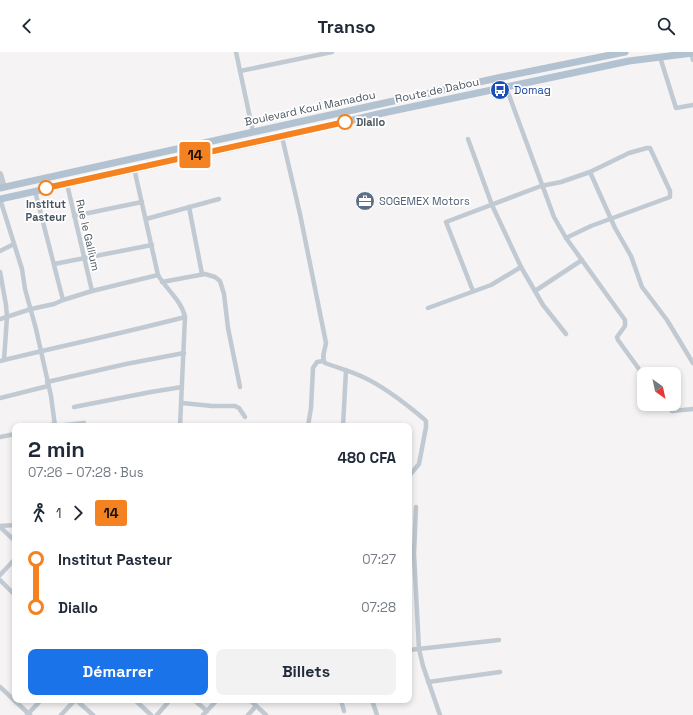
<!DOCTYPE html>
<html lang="fr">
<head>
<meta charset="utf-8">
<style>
	body { margin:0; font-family:"Space Grotesk",sans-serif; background:#f2f2f3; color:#1f2937; height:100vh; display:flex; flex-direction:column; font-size:15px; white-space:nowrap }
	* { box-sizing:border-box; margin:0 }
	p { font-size:13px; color:#747a83 }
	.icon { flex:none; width:22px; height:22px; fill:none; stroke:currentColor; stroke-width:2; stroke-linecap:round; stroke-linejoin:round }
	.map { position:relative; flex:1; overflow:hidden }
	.drawer { position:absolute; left:12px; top:371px; width:400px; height:280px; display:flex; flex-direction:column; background:#fff; border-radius:8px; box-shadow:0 2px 6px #0003 }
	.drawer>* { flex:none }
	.badge { padding:0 8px; border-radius:3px; font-size:14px; line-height:26px }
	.needle { width:26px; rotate:147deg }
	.fabs { position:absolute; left:637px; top:315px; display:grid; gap:8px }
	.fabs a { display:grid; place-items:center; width:44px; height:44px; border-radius:8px; background:#fff; box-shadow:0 2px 6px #0003; font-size:20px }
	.map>.badge { position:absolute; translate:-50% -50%; box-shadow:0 0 0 2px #fff }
	.legs { display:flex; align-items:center; gap:6px; height:44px; padding:0 16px; font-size:13px }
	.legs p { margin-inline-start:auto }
	.head { display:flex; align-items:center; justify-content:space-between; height:68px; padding:0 16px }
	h1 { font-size:22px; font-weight:700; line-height:30px }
	.primary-button { display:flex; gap:8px; margin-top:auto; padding:8px 16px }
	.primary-button a { flex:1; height:46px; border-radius:8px; background:#1a73e8; color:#fff; font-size:16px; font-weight:700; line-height:46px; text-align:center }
	.primary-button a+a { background:#f2f2f3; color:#1f2937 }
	ul { padding:0 16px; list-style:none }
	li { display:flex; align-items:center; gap:14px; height:48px; font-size:15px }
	li i { display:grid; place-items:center; width:6px; height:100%; margin:0 5px; background:currentColor }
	li i::after { content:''; width:10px; height:10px; margin:-5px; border:3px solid; border-radius:50%; background:#fff }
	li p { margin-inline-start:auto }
	li:first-child i { background:linear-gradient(#0000 50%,currentColor 0) }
	li:last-child i { background:linear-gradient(currentColor 50%,#0000 0) }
	header { display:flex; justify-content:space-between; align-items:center; height:52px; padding:0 16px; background:#fff; font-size:18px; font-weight:700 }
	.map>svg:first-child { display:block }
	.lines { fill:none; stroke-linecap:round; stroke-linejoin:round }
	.minor { stroke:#c1cad2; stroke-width:4.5 }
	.tertiary { stroke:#c1cad2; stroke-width:6 }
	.primary { stroke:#b3c2d1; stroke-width:7 }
	.line-1-casing { stroke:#fff; stroke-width:9 }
	.line-1 { stroke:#f58220; stroke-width:6 }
	.stop-1-dot { fill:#fff; stroke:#f58220; stroke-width:2 }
	.labels { text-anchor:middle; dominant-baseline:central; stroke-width:3.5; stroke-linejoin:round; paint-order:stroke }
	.street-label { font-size:11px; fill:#4a5661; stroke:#fff }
	.transit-label { font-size:11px; fill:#164399; stroke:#fff; text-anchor:start }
	.stop-label { font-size:11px; font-weight:bold; fill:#4a5661; stroke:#fff; text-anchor:start }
	.service-label { font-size:11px; fill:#4e5e75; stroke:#fff; text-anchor:start }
</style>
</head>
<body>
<header><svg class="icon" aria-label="back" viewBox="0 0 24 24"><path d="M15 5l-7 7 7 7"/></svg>Transo<svg class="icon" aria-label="search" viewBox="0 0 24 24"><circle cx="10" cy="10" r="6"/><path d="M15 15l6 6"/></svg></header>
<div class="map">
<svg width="693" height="663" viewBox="0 0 693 663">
	<rect width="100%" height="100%" fill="#f5f3f3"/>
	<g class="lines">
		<g class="minor">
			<polyline points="236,0 253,80"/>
			<polyline points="691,1 693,8"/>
			<polyline points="660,5 676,56 693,53"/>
			<polyline points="240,19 332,0"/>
			<polyline points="506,35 554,165 566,186 625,268 625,274 617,285 618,288 644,324"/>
			<path d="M 282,85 L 300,162 L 326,291 C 325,298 321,305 325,311 C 338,316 351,319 363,325 C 385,335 405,351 424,367 L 426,369 L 426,375 L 419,412 L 409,424"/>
			<polyline points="468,87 492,153 521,215 543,253 566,282"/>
			<path d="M 134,116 L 158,223 C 166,237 182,249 185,265 L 180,374"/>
			<polyline points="590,120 615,176 631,204 642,235 667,268 693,311"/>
			<polyline points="67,132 92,239"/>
			<polyline points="35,139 63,248"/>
			<polyline points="0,147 22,217 25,237 36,277 51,344 55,374"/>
			<polyline points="189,155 202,222"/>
			<polyline points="74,164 142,150"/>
			<polyline points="146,167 219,147"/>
			<polyline points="0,199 14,192"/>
			<polyline points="54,212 152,193"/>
			<polyline points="0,220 6,253 7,265 4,308"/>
			<polyline points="162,230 205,222 215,225 220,229 224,242 228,276 240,335"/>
			<polyline points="473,239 446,170 541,134 561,130 590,120 629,101 647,96 650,96 670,139 670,145 591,174 566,186"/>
			<polyline points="535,239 582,208"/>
			<polyline points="428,256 491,233 521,215"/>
			<polyline points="0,267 31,257 54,252 63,248 92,239 158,223"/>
			<path d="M 0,309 C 61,294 124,281 185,265"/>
			<polyline points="47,330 126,312 184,301"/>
			<polyline points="0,346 48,334"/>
			<polyline points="182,351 212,354 235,354 239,356 245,365"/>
			<polyline points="665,352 672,359 693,357"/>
			<polyline points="74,355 151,340 182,335"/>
			<polyline points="47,374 55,372"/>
			<polyline points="56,374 84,371"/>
			<polyline points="308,374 311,356 313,316 317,310 323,309"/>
			<polyline points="343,374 346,318"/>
			<polyline points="0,385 15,382"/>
			<polyline points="416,455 414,502 419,597 423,614 440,663"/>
			<polyline points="0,474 15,473"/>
			<polyline points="0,475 15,489"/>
			<polyline points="0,523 15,507"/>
			<polyline points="0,528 15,543"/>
			<polyline points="409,598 499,588"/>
			<polyline points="428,630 500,620"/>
			<polyline points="0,635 30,663"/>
			<polyline points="76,648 93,663"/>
			<polyline points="135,648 151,663"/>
			<polyline points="194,648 207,659"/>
			<polyline points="250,648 266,663"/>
			<polyline points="341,648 344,659"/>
			<polyline points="372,648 377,663"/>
			<polyline points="27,663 41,648"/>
			<polyline points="61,663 75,648"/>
			<polyline points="157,663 170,648"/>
			<polyline points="203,663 217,648"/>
			<polyline points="248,663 256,654"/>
		</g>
		<polyline class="tertiary" points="0,122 4,135"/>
		<g class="primary">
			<polyline points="0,136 502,25 625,0"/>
			<polyline points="0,147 282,85 378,62 629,9 693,1"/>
		</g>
	</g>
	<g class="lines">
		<defs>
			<polyline id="line-1" points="46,136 345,70"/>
		</defs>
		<use href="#line-1" class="line-1-casing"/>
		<use href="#line-1" class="line-1"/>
	</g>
	<defs>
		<symbol id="bus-disc" viewBox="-11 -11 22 22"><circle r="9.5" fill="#1a4fb4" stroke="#fff"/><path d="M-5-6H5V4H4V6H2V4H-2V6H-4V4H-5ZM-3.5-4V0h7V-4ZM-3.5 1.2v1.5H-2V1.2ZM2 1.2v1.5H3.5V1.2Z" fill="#fff"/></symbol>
		<symbol id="office-disc" viewBox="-11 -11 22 22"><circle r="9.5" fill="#5c6f8a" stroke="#fff"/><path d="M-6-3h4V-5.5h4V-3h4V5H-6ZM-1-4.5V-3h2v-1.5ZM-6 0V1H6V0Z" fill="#fff"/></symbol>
	</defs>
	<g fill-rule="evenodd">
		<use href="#bus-disc" x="489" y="27" width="22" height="22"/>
		<use href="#office-disc" x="354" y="138" width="22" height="22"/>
	</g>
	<g class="stop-1-dot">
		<circle cx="345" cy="70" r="7"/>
		<circle cx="46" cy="136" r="7"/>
	</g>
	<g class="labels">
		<g class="street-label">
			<text transform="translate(437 38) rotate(-12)">Route de Dabou</text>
			<text transform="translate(310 56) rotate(-12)">Boulevard Koui Mamadou</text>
			<text transform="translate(88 183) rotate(77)">Rue le Gallium</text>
		</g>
		<g class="transit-label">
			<text x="514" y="38">Domag</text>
		</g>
		<g class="stop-label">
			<text x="356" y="70">Diallo</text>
			<text x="46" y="152" text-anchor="middle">Institut<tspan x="46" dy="13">Pasteur</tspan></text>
		</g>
		<g class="service-label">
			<text x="379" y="149">SOGEMEX Motors</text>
		</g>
	</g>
</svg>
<div class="fabs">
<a><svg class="needle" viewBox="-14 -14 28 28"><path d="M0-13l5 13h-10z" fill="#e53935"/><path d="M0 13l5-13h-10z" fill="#747a83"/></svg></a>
</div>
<b class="badge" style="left:195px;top:103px;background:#f58220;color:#111">14</b>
<section class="drawer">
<div class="head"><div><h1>2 min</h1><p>07:26 – 07:28 · Bus</p></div><b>480 CFA</b></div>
<div class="legs"><svg class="icon" aria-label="walk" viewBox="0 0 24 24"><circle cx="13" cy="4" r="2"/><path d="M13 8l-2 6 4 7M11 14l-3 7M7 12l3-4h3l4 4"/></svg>1<svg class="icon" aria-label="forward" viewBox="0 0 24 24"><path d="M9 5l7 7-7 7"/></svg><b class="badge" style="background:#f58220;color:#111">14</b></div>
<ul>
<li><i style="color:#f58220"></i><b>Institut Pasteur</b><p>07:27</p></li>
<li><i style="color:#f58220"></i><b>Diallo</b><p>07:28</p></li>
</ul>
<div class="primary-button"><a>Démarrer</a><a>Billets</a></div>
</section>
</div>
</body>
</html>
